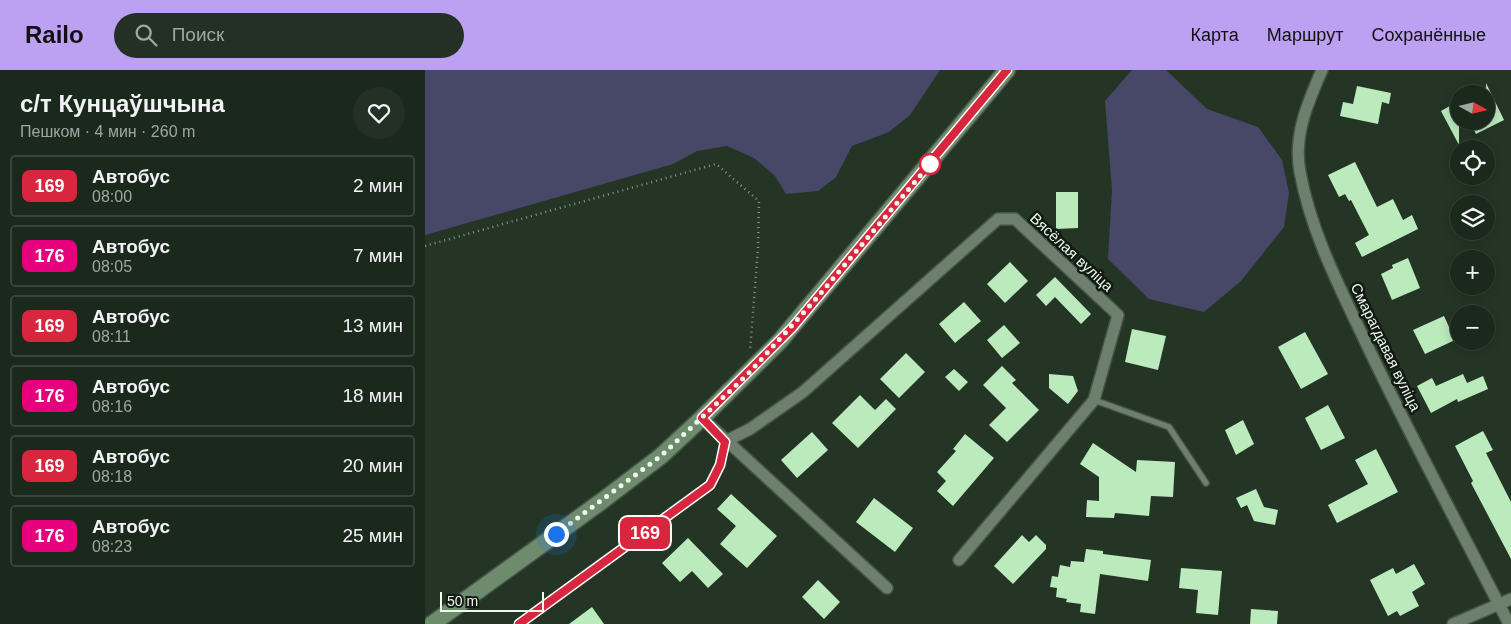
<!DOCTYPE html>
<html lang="ru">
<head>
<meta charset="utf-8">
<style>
	body { margin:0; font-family:Helvetica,sans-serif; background:#243025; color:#f1f3f6; height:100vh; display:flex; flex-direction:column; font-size:19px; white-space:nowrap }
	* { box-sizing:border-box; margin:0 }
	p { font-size:16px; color:#a0a6a3 }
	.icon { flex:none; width:28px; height:28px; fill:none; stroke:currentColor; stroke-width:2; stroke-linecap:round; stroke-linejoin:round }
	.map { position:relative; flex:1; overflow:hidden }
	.side { display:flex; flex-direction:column; background:#1b281c; width:425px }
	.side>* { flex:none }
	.badge { padding:0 10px; border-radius:8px; font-size:18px; line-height:32px }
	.needle { width:32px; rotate:98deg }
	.buttons { position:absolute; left:1025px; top:15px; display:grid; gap:10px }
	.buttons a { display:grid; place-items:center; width:45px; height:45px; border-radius:50%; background:#1b281c; box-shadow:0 2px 12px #0003,0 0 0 1px #39443b; font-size:25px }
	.scale { position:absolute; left:15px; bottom:12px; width:104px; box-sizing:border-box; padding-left:5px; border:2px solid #eef9ee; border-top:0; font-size:14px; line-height:18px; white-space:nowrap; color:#eef9ee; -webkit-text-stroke:4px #131a13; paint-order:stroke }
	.you { position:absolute; width:25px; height:25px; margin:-12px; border:4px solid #fff; border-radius:50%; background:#1a73e8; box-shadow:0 0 0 8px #1a73e833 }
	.map>.badge { position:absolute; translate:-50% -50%; box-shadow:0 0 0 2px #fff }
	.round { display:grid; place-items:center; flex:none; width:52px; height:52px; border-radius:26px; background:#243025 }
	.summary { display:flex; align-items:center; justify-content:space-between; height:85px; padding:0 20px }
	h1 { font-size:24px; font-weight:700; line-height:38px }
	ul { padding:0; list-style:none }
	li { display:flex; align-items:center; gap:15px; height:62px; margin:0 10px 8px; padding:0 10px; border:2px solid #39443b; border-radius:5px }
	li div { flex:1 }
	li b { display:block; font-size:19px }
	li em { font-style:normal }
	li .badge { min-width:55px; font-weight:700; text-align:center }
	header { display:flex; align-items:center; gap:30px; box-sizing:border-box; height:70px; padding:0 25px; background:#bca0f2; color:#111 }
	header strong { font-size:24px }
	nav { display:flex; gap:28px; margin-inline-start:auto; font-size:18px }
	.search { width:350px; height:45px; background:#243025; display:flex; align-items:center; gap:12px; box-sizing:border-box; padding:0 18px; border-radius:28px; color:#a0a6a3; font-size:19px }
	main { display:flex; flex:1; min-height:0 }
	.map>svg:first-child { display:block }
	.green { fill:#474868 }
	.building { fill:#bbeabd }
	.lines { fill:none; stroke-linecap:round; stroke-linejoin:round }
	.lane-casing { stroke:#435244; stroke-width:8 }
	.street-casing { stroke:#435244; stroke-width:14 }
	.secondary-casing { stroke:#435244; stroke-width:19 }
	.path { stroke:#889688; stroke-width:2.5; stroke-dasharray:1 4; stroke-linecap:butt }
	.lane { stroke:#6d806d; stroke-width:5.5 }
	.street { stroke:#6d806d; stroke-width:11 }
	.secondary { stroke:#6e8b6e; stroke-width:16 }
	.line-casing { stroke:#fff; stroke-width:11 }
	.line { stroke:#d7263d; stroke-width:8 }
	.walk { stroke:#eef9ee; stroke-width:5; stroke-dasharray:0 9 }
	.stop-dot { fill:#fff; stroke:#d7263d; stroke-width:2.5 }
	.labels { text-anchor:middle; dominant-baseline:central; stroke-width:5; stroke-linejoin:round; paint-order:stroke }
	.street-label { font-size:15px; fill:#eef9ee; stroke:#131a13 }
</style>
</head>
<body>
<header>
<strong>Railo</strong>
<div class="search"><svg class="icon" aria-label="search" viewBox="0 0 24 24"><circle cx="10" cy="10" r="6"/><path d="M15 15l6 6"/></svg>Поиск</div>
<nav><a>Карта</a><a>Маршрут</a><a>Сохранённые</a></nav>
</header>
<main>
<section class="side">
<div class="summary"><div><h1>с/т Кунцаўшчына</h1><p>Пешком · 4 мин · 260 m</p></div><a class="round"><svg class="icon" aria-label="heart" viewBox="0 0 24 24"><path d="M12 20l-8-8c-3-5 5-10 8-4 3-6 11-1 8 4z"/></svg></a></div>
<ul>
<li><span class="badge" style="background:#d7263d;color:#fff">169</span><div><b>Автобус</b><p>08:00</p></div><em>2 мин</em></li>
<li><span class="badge" style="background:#e6007e;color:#fff">176</span><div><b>Автобус</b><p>08:05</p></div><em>7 мин</em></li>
<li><span class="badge" style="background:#d7263d;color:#fff">169</span><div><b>Автобус</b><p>08:11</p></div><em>13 мин</em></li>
<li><span class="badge" style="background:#e6007e;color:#fff">176</span><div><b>Автобус</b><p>08:16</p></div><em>18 мин</em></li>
<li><span class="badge" style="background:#d7263d;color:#fff">169</span><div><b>Автобус</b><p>08:18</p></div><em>20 мин</em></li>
<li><span class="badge" style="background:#e6007e;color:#fff">176</span><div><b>Автобус</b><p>08:23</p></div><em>25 мин</em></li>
</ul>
</section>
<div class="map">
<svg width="1086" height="554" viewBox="0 0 1086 554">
	<rect width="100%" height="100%" fill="#243525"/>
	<g class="green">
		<polygon points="0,0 515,0 485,45 464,62 427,76 411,107 393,121 361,124 350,106 329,88 302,76 272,81 248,94 0,165"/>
		<polygon points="707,0 741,0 782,39 833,57 857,90 864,123 859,157 816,211 779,242 724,229 683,189 687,120 680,31"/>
	</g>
	<g class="building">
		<polygon points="1061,13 1079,50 1051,64 1044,51 1061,51"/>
		<polygon points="932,16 966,23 964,34 957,32 953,54 915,46 918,32 928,34"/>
		<polygon points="1030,33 1034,41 1034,75 1016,41"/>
		<polygon points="930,92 952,137 968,129 978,150 987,145 993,159 937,187 930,173 944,165 926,130 924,131 920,124 914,127 903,105"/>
		<polygon points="631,122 653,122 653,158 631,159"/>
		<polygon points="983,188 995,218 967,230 956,204 968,198 967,195"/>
		<polygon points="585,192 603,211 580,233 562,214"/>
		<polygon points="630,207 666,244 656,254 630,227 621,236 611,225"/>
		<polygon points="539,232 556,251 530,273 514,254"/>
		<polygon points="1019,246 1030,270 1000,284 988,260"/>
		<polygon points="579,255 595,273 577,288 562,270"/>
		<polygon points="707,259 741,266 733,300 700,292"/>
		<polygon points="880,262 903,304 876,319 853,277"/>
		<polygon points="481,283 500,302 474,328 455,309"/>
		<polygon points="577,296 591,310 587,313 614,340 582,372 564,355 581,338 558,315"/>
		<polygon points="529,299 543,312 534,321 520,307"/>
		<polygon points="624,304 648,306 653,321 643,334 624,318"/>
		<polygon points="1038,304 1042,313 1058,306 1063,319 1033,332 1032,329 1006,343 992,316 1007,308 1011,316"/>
		<polygon points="435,325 450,340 461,329 471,339 433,378 407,353"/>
		<polygon points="903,335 920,368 896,380 880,348"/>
		<polygon points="818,350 829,374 811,385 800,360"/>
		<polygon points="1058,361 1068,380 1061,383 1086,432 1086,489 1046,413 1048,411 1030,376"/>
		<polygon points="387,362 403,380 372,408 356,390"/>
		<polygon points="540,364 569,388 528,436 512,421 521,411 512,402 531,381 528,379"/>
		<polygon points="668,373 711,402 712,390 750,392 748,427 726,426 724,446 690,443 689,448 661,447 662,430 674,431 674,407 655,394"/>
		<polygon points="951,379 973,422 912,453 903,435 943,414 930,390"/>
		<polygon points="831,419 839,437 853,440 850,455 829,451 822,435 816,438 811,428"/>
		<polygon points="306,424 352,466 322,498 295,474 311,456 292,439"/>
		<polygon points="449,428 488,458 470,482 431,452"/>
		<polygon points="597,465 604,472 611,465 621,475 621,479 588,514 569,496"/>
		<polygon points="263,468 298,504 283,518 267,501 255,512 237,493"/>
		<polygon points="661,479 678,481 678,484 726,490 723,511 675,504 670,544 655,542 656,534 641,532 642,529 631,527 632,518 625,517 627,506 633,507 635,495 645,497 646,491 659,492"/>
		<polygon points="989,494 1000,514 987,522 994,536 975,546 972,541 963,546 945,510 968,498 971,504"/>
		<polygon points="756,498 797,501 793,545 771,543 773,520 754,518"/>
		<polygon points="393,510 415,532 399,549 377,527"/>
		<polygon points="167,537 179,554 144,554"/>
		<polygon points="826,539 853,541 852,554 825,554"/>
	</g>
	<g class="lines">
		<defs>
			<g id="lane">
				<polyline points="669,330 744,357 781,413"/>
				<polyline points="94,554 285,415 295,395 301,371"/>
			</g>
			<g id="street">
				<path d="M 897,0 C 883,32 868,66 875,102 C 886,162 914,216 940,271 C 985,366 1036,460 1084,554"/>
				<polyline points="277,348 462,518"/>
				<polyline points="301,371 325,359 378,322 573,149 590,149 693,245 669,330 534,490"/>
				<polyline points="1028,554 1086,529"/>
			</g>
			<polyline id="secondary" points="7,554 177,431 236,386 277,348 355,271 582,0"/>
		</defs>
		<use href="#lane" class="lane-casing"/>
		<use href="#street" class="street-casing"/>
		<use href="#secondary" class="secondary-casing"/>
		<polyline class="path" points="0,176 291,94 334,131 333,178 325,281"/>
		<use href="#lane" class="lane"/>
		<use href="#street" class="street"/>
		<use href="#secondary" class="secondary"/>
	</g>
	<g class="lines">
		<defs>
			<polyline id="line" points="94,554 285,415 295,395 300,372 277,348 367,258 582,0"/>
		</defs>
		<use href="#line" class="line-casing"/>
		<use href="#line" class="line"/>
		<polyline class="walk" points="131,464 236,386 323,304 390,230 505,94"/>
	</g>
	<circle class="stop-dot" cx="505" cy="94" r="10"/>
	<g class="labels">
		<g class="street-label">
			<text transform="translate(647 182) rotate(43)">Вясёлая вуліца</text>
			<text transform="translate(961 277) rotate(64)">Смарагдавая вуліца</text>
		</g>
	</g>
</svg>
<div class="buttons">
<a><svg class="needle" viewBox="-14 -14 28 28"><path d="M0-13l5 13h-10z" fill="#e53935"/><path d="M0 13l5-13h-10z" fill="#a0a6a3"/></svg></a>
<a><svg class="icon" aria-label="locate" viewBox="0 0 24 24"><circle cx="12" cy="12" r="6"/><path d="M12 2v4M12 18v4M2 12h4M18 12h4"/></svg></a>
<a><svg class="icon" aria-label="layers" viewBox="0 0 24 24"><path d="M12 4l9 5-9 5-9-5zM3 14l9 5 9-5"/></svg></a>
<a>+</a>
<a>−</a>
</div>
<div class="scale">50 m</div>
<div class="you" style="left:131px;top:464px"></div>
<b class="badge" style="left:220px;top:463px;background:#d7263d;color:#fff">169</b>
</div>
</main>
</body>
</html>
